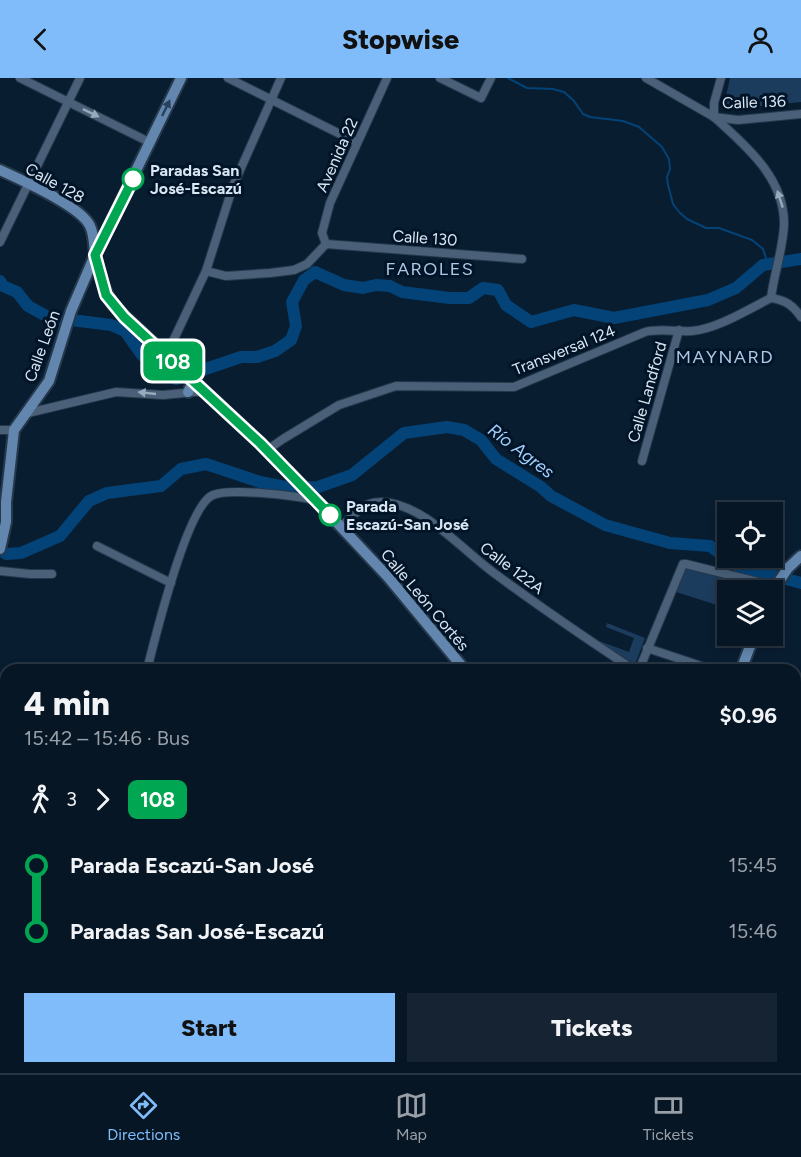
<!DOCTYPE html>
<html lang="en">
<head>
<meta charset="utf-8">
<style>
	body { margin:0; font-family:Figtree,sans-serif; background:#152332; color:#f1f3f6; height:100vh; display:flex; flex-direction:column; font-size:22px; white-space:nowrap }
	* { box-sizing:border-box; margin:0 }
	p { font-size:20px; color:#989fa7 }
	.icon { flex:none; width:33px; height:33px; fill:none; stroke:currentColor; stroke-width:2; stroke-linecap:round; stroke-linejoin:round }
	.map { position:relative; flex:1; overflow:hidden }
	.panel { position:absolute; left:0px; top:586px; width:801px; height:410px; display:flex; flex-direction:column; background:#071625; border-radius:18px 18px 0 0; box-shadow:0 3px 9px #0003,0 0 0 2px #283542 }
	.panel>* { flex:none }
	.badge { padding:0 12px; border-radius:9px; font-size:21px; line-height:39px }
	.buttons { position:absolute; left:717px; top:424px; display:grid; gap:12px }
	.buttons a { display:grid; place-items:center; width:66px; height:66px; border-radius:0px; background:#071625; box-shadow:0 3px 9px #0003,0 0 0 2px #283542; font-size:30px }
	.map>.badge { position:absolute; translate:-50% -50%; box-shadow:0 0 0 3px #fff }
	.legs { display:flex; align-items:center; gap:9px; height:66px; padding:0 24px; font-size:20px }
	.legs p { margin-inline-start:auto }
	.head { display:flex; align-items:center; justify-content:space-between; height:102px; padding:0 24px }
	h1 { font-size:33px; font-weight:800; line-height:45px }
	.cta { display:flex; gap:12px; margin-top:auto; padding:12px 24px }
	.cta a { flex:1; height:69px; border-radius:0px; background:#81bcfa; color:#111; font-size:24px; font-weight:800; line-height:69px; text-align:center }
	.cta a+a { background:#152332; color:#f1f3f6 }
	ul { padding:0 24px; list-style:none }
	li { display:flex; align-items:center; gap:21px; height:66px; font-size:22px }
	li i { display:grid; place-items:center; width:9px; height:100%; margin:0 8px; background:currentColor }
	li i::after { content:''; width:15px; height:15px; margin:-8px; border:4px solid; border-radius:50%; background:#071625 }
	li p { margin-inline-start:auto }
	li:first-child i { background:linear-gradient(#0000 50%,currentColor 0) }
	li:last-child i { background:linear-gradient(currentColor 50%,#0000 0) }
	header { display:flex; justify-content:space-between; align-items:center; height:78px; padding:0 24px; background:#81bcfa; color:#111; font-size:27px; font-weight:800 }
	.dock { display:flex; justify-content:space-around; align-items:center; height:84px; border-top:2px solid #283542; background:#071625; font-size:16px; color:#989fa7 }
	.dock a { display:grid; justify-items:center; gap:3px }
	.dock .current { color:#81bcfa }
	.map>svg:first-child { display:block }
	.green { fill:#1c3c5d }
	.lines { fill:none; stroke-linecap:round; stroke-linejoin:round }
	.stream { stroke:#034377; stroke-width:2 }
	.river { stroke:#034377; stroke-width:12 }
	.street-casing { stroke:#26394c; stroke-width:10 }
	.secondary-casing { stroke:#26394c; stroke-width:14 }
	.street { stroke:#496078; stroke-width:8 }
	.secondary { stroke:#6286ad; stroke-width:10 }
	.oneway { fill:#28425d }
	.oneway2 { fill:#98aabc }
	.line-1-casing { stroke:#fff; stroke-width:14 }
	.line-1 { stroke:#00a651; stroke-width:9 }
	.stop-1-dot { fill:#fff; stroke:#00a651; stroke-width:3 }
	.labels { text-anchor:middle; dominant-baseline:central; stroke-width:6; stroke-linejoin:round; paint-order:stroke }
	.street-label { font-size:16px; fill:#d9e6f4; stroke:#021427 }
	.stop-label { font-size:16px; font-weight:bold; fill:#d9e6f4; stroke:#021427; text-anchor:start }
	.neighbourhood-label { font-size:18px; letter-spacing:1.5px; fill:#afc8e3; stroke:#021427 }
	.water-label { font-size:18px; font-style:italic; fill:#a1cefd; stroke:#021427 }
</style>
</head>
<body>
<header><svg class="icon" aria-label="back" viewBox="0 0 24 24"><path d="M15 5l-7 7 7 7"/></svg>Stopwise<svg class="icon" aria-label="person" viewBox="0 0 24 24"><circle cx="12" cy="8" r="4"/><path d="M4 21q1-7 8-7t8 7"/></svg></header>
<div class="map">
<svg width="801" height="995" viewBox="0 0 801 995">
	<rect width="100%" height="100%" fill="#091d31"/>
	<g class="green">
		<polygon points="730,0 801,0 801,24 723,32"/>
		<polygon points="684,488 729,500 720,528 673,513"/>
		<polygon points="607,545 645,560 634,589 599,563 629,574 634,560 606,549"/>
	</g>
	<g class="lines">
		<g class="stream">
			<polyline points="508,0 527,10 553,11 564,14 574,23 583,36 590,39 623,43 639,49 662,69 669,81 670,91 667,99 668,107 673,126 679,134 687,141 706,150 719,150 752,162 763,171 768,186"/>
			<polyline points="795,854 801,858"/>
			<polyline points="607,995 608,990"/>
		</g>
		<g class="river">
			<polyline points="0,203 3,208 17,214 28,228 48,239 111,247 125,253 142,277 166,296 176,301 241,279 257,279 275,273 291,262 296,248 292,224 304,202 315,194 344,207 363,210 376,207 390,208 402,214 450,220 469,220 483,210 498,212 506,227 531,244 574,232 614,240 708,222 736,210 763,187 801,181"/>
			<polyline points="0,471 6,476 21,475 60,458 89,423 107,415 161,408 181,391 206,386 260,404 290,410 318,409 352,397 404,355 447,349 464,352 481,362 496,381 541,409 551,418 605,447 670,465 710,468 737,488 801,505"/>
		</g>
		<defs>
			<g id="street">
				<polyline points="20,0 149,64"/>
				<polyline points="228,0 356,64"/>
				<polyline points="440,0 481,20 491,0"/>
				<polyline points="646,0 714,39 738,42 801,36"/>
				<path d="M 714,39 C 746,68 785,100 784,147 C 783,171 774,196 771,220"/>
				<polyline points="714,39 714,25 721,0"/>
				<polyline points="0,164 80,0"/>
				<polyline points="326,166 522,181"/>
				<polyline points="326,166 322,155 330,125 387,0"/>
				<polyline points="206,193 226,198 270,195 294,192 307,186 326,166"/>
				<path d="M 771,220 C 785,222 793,227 801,239"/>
				<polyline points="166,278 206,193 233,108 281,0"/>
				<polyline points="28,335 116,314 163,317 205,313"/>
				<polyline points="0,352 14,352"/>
				<path d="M 267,372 L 283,361 L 339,327 L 396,308 L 514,309 L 645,254 C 660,250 676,254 692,253 C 717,251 749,231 771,220"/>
				<polyline points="642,383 679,252"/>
				<path d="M 341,449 C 352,439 363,424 379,424 C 421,423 462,472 494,495 C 540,529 587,561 634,592"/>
				<polyline points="97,468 171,505"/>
				<polyline points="0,493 30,496 52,496"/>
				<polyline points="647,570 713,592"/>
				<path d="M 147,592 C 155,560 186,433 211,418 C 227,409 296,418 315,422"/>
				<polyline points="639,592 683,486 686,486 775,508"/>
				<polyline points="0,621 6,624"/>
				<polyline points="0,718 6,712"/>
				<polyline points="795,721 801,723"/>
				<polyline points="795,839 801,838"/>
				<polyline points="795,968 801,967"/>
				<polyline points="149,990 151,995"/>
				<polyline points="406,990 420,995"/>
				<polyline points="277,995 280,990"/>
				<polyline points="351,995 353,990"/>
				<polyline points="488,995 490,990"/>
				<polyline points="535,995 536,990"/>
			</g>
			<g id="secondary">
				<path d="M 0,92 C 21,102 81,128 90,148 C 94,156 94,167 95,176 C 98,193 104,213 114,228 L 260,365 L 310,416 L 388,499 L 465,592"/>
				<polyline points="188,314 194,302"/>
				<polyline points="0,471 6,444 6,424 14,352 49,303 71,233 95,177 181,0"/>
				<polyline points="772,514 788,490 801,478"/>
				<polyline points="741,592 754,558"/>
				<polyline points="741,990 742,995"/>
				<polyline points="752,990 753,995"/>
			</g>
		</defs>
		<use href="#street" class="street-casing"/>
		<use href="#secondary" class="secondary-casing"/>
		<use href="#street" class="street"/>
		<use href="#secondary" class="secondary"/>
	</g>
	<defs><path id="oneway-solid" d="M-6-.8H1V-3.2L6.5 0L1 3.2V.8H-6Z" transform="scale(1.5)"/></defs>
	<use class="oneway" href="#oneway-solid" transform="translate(166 30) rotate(-64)"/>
	<g class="oneway2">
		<use href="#oneway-solid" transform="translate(91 35) rotate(26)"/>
		<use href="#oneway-solid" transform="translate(780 121) rotate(-108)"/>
		<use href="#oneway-solid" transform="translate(147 315) rotate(-174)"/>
	</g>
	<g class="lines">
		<defs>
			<polyline id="line-1" points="133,101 95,177 106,217 124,239 260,365 330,437"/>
		</defs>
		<use href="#line-1" class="line-1-casing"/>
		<use href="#line-1" class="line-1"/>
	</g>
	<g class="stop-1-dot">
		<circle cx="133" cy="101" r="10"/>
		<circle cx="330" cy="437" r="10"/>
	</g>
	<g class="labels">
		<g class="street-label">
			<text transform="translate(754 24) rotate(-2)">Calle 136</text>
			<text transform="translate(337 77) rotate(-66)">Avenida 22</text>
			<text transform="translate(55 105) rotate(29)">Calle 128</text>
			<text transform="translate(425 160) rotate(4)">Calle 130</text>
			<text transform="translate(42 268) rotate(-70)">Calle León</text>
			<text transform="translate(564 272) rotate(-22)">Transversal 124</text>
			<text transform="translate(647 314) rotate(-74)">Calle Landford</text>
			<text transform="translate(512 490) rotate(37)">Calle 122A</text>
			<text transform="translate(425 522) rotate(50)">Calle León Cortés</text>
		</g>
		<g class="stop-label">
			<text x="150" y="92">Paradas San<tspan x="150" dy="18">José-Escazú</tspan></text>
			<text x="346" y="428">Parada<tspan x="346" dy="18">Escazú-San José</tspan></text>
		</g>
		<g class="neighbourhood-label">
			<text x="430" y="191">FAROLES</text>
			<text x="725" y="279">MAYNARD</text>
		</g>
		<g class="water-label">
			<text transform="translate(521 373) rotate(37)">Río Agres</text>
		</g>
	</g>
</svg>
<div class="buttons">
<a><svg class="icon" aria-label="locate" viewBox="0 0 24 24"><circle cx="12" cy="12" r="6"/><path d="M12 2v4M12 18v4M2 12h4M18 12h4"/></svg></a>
<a><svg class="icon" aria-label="layers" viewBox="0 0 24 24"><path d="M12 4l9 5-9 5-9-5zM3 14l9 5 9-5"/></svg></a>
</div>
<b class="badge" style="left:173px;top:283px;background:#00a651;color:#fff">108</b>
<section class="panel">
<div class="head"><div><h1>4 min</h1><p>15:42 – 15:46 · Bus</p></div><b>$0.96</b></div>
<div class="legs"><svg class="icon" aria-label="walk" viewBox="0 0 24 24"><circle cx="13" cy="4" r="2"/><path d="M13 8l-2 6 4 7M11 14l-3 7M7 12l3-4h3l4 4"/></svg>3<svg class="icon" aria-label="forward" viewBox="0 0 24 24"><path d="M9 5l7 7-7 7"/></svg><b class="badge" style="background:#00a651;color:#fff">108</b></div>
<ul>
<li><i style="color:#00a651"></i><b>Parada Escazú-San José</b><p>15:45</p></li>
<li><i style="color:#00a651"></i><b>Paradas San José-Escazú</b><p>15:46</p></li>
</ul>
<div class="cta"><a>Start</a><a>Tickets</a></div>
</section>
</div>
<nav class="dock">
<a class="current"><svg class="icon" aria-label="directions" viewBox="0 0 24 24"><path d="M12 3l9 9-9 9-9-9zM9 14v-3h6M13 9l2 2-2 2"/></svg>Directions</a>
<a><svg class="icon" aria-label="map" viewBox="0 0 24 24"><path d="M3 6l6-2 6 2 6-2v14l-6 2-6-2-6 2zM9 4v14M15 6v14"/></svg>Map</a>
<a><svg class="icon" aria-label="tickets" viewBox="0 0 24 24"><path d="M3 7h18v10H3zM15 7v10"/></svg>Tickets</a>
</nav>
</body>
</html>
